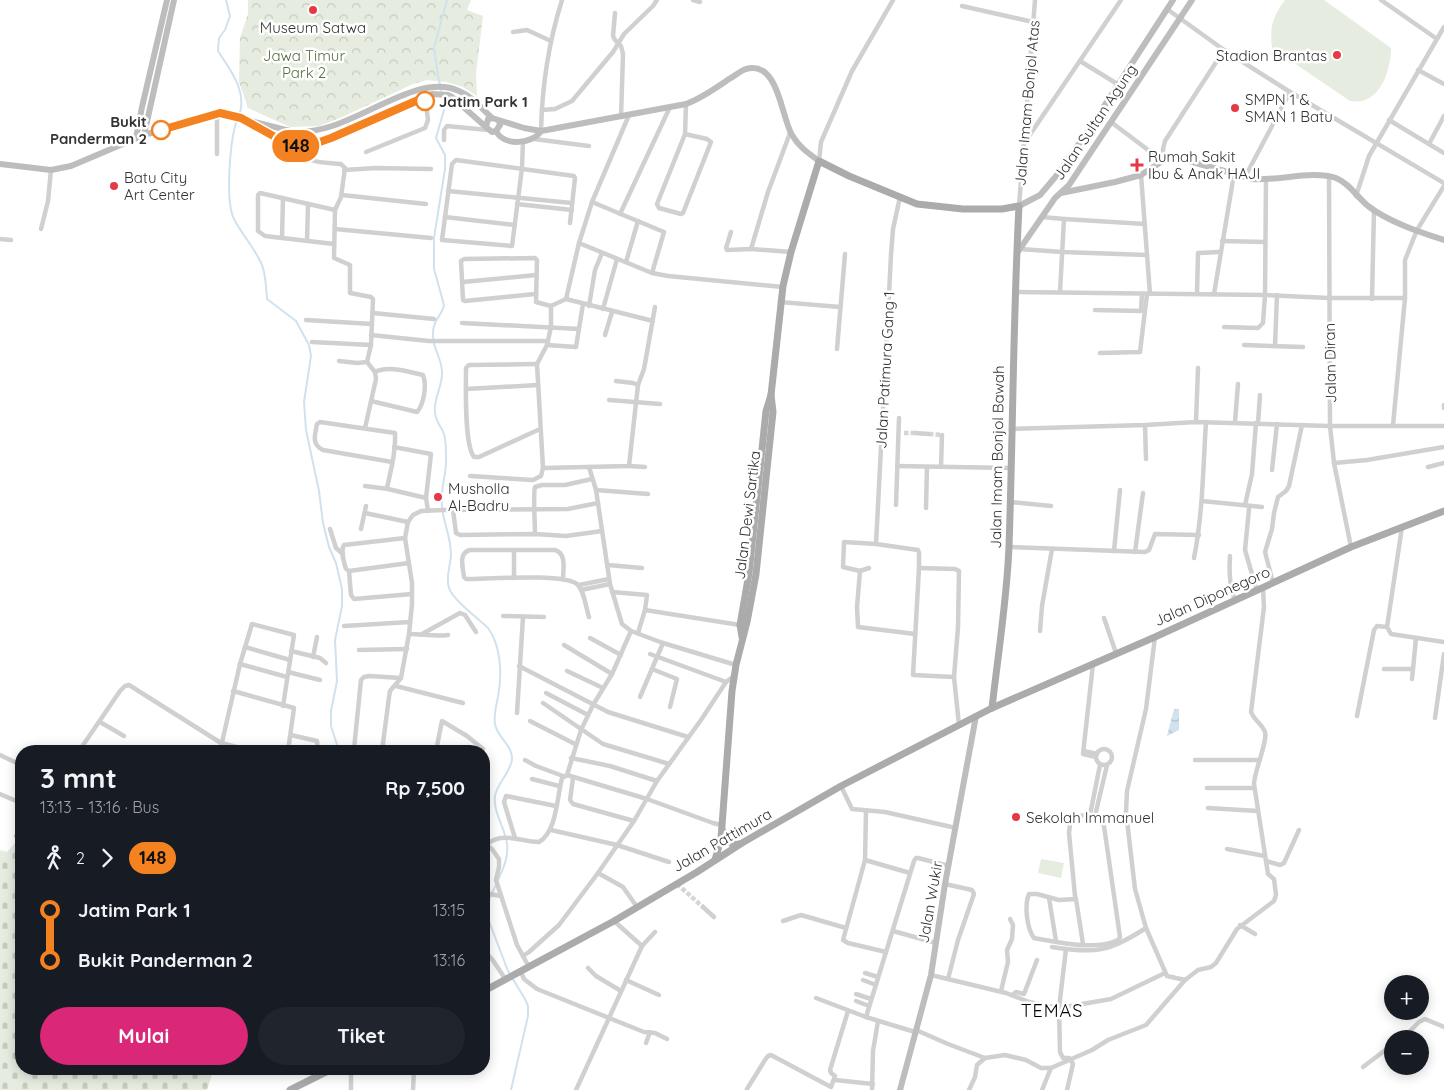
<!DOCTYPE html>
<html lang="id">
<head>
<meta charset="utf-8">
<style>
	body { margin:0; font-family:Quicksand,sans-serif; background:#20242c; color:#f1f3f6; height:100vh; display:flex; flex-direction:column; font-size:19px; white-space:nowrap }
	* { box-sizing:border-box; margin:0 }
	p { font-size:16px; color:#9ea1a6 }
	.icon { flex:none; width:28px; height:28px; fill:none; stroke:currentColor; stroke-width:2; stroke-linecap:round; stroke-linejoin:round }
	.map { position:relative; flex:1; overflow:hidden }
	.drawer { position:absolute; left:15px; top:745px; width:475px; height:330px; display:flex; flex-direction:column; background:#171b24; border-radius:20px; box-shadow:0 2px 12px #0003 }
	.drawer>* { flex:none }
	.badge { padding:0 10px; border-radius:16px; font-size:18px; line-height:32px }
	.fabs { position:absolute; left:1384px; top:975px; display:grid; gap:10px }
	.fabs a { display:grid; place-items:center; width:45px; height:45px; border-radius:50%; background:#171b24; box-shadow:0 2px 12px #0003; font-size:25px }
	.map>.badge { position:absolute; translate:-50% -50%; box-shadow:0 0 0 2px #fff }
	.legs { display:flex; align-items:center; gap:8px; height:55px; padding:0 25px; font-size:16px }
	.legs p { margin-inline-start:auto }
	.summary { display:flex; align-items:center; justify-content:space-between; height:85px; padding:0 25px }
	h1 { font-size:28px; font-weight:700; line-height:38px }
	.cta { display:flex; gap:10px; margin-top:auto; padding:10px 25px }
	.cta a { flex:1; height:58px; border-radius:30px; background:#db2777; color:#fff; font-size:20px; font-weight:700; line-height:58px; text-align:center }
	.cta a+a { background:#20242c; color:#f1f3f6 }
	ul { padding:0 25px; list-style:none }
	li { display:flex; align-items:center; gap:18px; height:50px; font-size:19px }
	li i { display:grid; place-items:center; width:8px; height:100%; margin:0 6px; background:currentColor }
	li i::after { content:''; width:12px; height:12px; margin:-6px; border:4px solid; border-radius:50%; background:#171b24 }
	li p { margin-inline-start:auto }
	li:first-child i { background:linear-gradient(#0000 50%,currentColor 0) }
	li:last-child i { background:linear-gradient(currentColor 50%,#0000 0) }
	.map>svg:first-child { display:block }
	.forest { fill:url(#forest-crowns) }
	.cemetery { fill:url(#cemetery-stones) }
	.garden { fill:#e6ecdf }
	.water { fill:url(#water-waves) }
	.lines { fill:none; stroke-linecap:round; stroke-linejoin:round }
	.stream { stroke:#cfe2ee; stroke-width:2 }
	.street-tunnel { stroke:#d6d6d6; stroke-width:4.5; stroke-dasharray:4.5 2; stroke-linecap:butt }
	.street { stroke:#d0d0d0; stroke-width:4.5 }
	.secondary { stroke:#bdbdbd; stroke-width:6 }
	.primary { stroke:#ababab; stroke-width:7 }
	.line-1-casing { stroke:#fff; stroke-width:11 }
	.line-1 { stroke:#f58220; stroke-width:8 }
	.poi-dot { fill:#e63946; stroke:#fff; stroke-width:2 }
	.stop-1-dot { fill:#fff; stroke:#f58220; stroke-width:2.5 }
	.labels { text-anchor:middle; dominant-baseline:central; stroke-width:5; stroke-linejoin:round; paint-order:stroke }
	.poi-label { font-size:15px; fill:#333; stroke:#fff; text-anchor:start }
	.park-label { font-size:15px; fill:#56703f; stroke:#fff }
	.stop-label { font-size:15px; font-weight:bold; fill:#333; stroke:#fff; text-anchor:start }
	.street-label { font-size:15px; fill:#333; stroke:#fff }
	.quarter-label { font-size:18px; letter-spacing:1px; fill:#000; stroke:#fff }
</style>
</head>
<body>
<div class="map">
<svg width="1444" height="1090" viewBox="0 0 1444 1090">
	<defs>
		<pattern id="forest-crowns" width="20" height="18" patternUnits="userSpaceOnUse" patternTransform="scale(1.25)"><rect width="20" height="18" fill="#e6ecdf"/><path d="M2 6a3 3 0 1 1 6 0M12 15a3 3 0 1 1 6 0" fill="none" stroke="#c6cbc0"/></pattern>
		<pattern id="cemetery-stones" width="16" height="16" patternUnits="userSpaceOnUse" patternTransform="scale(1.25)"><rect width="16" height="16" fill="#e6ecdf"/><path d="M2 7V4a2 2 0 0 1 4 0v3zM10 15v-3a2 2 0 0 1 4 0v3z" fill="#c6cbc0"/></pattern>
		<pattern id="water-waves" width="16" height="10" patternUnits="userSpaceOnUse" patternTransform="scale(1.25)"><rect width="16" height="10" fill="#cfe2ee"/><path d="M0 5q4-4 8 0t8 0" fill="none" stroke="#b2c2cd"/></pattern>
	</defs>
	<rect width="100%" height="100%" fill="#fff"/>
	<polygon class="forest" points="248,0 471,0 467,10 483,16 476,73 477,96 463,87 447,82 427,80 413,84 340,118 319,126 290,127 248,108 239,82 240,38 248,14"/>
	<polygon class="cemetery" points="21,836 21,1069 214,1069 207,1090 0,1090 0,850 7,852"/>
	<g class="garden">
		<path d="M 1285,0 L 1324,0 L 1391,48 C 1391,66 1383,96 1362,101 C 1359,102 1354,101 1350,101 L 1272,48 C 1270,26 1272,18 1285,0 Z"/>
		<polygon points="1041,859 1064,863 1061,878 1038,873"/>
	</g>
	<polygon class="water" points="1174,709 1179,709 1179,730 1167,736"/>
	<g class="lines">
		<g class="stream">
			<path d="M 226,0 L 230,16 L 225,30 L 219,38 L 218,51 C 230,70 248,91 239,116"/>
			<polyline points="442,93 438,76 434,48 447,0"/>
			<path d="M 443,97 L 444,110 L 436,138 L 445,155 L 445,169 L 434,238 L 434,269 L 444,305 C 442,316 432,320 433,336 C 433,349 442,359 442,372 C 443,387 431,402 436,417 C 437,423 442,428 444,434 C 446,441 446,450 446,457 C 447,473 440,489 442,506 C 443,522 451,537 451,554 C 451,565 445,577 449,588 C 453,600 478,618 488,628 C 500,644 502,671 499,690 C 498,701 493,714 495,724 C 497,737 512,745 512,758 C 512,771 497,783 495,796 C 493,813 505,827 507,844 C 509,856 503,870 498,880"/>
			<path d="M 237,120 C 230,139 225,201 234,219 C 242,235 255,248 262,265 C 266,275 266,288 267,299 L 296,321 L 309,345 L 311,356 L 304,402 L 306,430 L 319,491 L 323,523 L 329,547 L 336,563 L 342,589 L 342,606 L 335,640 L 337,681 L 331,711 L 331,726 L 339,751"/>
			<path d="M 496,885 C 490,896 486,904 487,916 L 508,971 L 525,999 L 528,1006 L 528,1016 L 511,1090"/>
		</g>
		<g class="street-tunnel">
			<polyline points="904,433 915,433"/>
			<polyline points="929,434 942,435"/>
			<polyline points="677,884 703,907"/>
		</g>
		<g class="street">
			<polyline points="693,0 700,2"/>
			<polyline points="1381,0 1437,39"/>
			<polyline points="962,6 1033,22"/>
			<polyline points="1167,9 1224,50 1290,92 1444,183"/>
			<polyline points="615,13 613,36 615,40 621,46 623,54 621,117"/>
			<polyline points="513,32 527,30 551,41"/>
			<polyline points="1080,61 1119,85"/>
			<polyline points="1418,70 1444,84"/>
			<polyline points="542,110 555,109 572,101 613,52 624,34 653,6 657,0"/>
			<polyline points="217,113 217,154"/>
			<polyline points="629,115 592,202 579,243 566,299 551,306 551,327 547,345 537,364 543,468 629,466 638,385 644,369 655,307"/>
			<polyline points="1389,120 1444,153"/>
			<polyline points="1111,122 1156,156 1160,162"/>
			<path d="M 541,131 C 542,87 549,41 562,0"/>
			<path d="M 298,132 C 296,138 296,141 299,147 C 306,165 324,162 341,164 L 345,168 L 341,197 L 335,210 L 334,258 L 350,265 L 350,293 L 371,297 L 373,299 L 371,345 L 367,362 L 375,372 L 376,379 L 365,428"/>
			<polyline points="790,133 768,192 751,249 791,252"/>
			<polyline points="685,134 707,139 711,142 683,213 681,214 659,208 657,204 685,134 686,104"/>
			<polyline points="534,139 589,146"/>
			<polyline points="444,140 444,130 447,126 488,130"/>
			<polyline points="523,141 522,168 512,246 442,240 452,164 456,160 574,176 575,178 570,223"/>
			<polyline points="1025,142 1121,0"/>
			<polyline points="1429,144 1444,116"/>
			<polyline points="366,152 425,128 428,120 425,97"/>
			<polyline points="1164,160 1163,149 1165,141 1224,50"/>
			<polyline points="819,161 821,142 852,71 893,0"/>
			<polyline points="344,170 376,168 431,169"/>
			<polyline points="1141,175 1150,294"/>
			<polyline points="1329,176 1330,426 1334,463 1351,547"/>
			<polyline points="1245,177 1290,92"/>
			<polyline points="448,191 572,203"/>
			<polyline points="342,195 426,204"/>
			<polyline points="1356,196 1369,156 1444,27"/>
			<polyline points="592,202 664,232 652,273"/>
			<polyline points="517,204 572,210"/>
			<polyline points="1019,206 1035,0"/>
			<polyline points="620,214 670,107"/>
			<polyline points="445,217 515,225"/>
			<polyline points="1042,217 1064,219"/>
			<polyline points="41,229 48,201 51,170"/>
			<polyline points="335,229 431,238"/>
			<polyline points="731,232 726,248 727,250 751,249"/>
			<polyline points="282,238 283,198"/>
			<polyline points="0,239 11,240"/>
			<polyline points="307,241 308,204"/>
			<polyline points="1222,241 1265,242"/>
			<polyline points="579,243 652,273 668,276 783,287"/>
			<polyline points="334,244 265,236 258,231 258,195 260,193 335,210"/>
			<polyline points="1020,249 1062,252 1147,255"/>
			<polyline points="626,262 638,221"/>
			<polyline points="463,282 536,275"/>
			<polyline points="1014,292 1265,295 1329,298 1405,298"/>
			<polyline points="1060,292 1064,219 1145,224"/>
			<polyline points="535,294 465,301 463,300 461,261 464,259 535,258 537,260 536,302 551,306"/>
			<polyline points="1197,294 1198,253 1220,252"/>
			<polyline points="1214,294 1234,174"/>
			<polyline points="566,299 653,321"/>
			<polyline points="1372,299 1374,210"/>
			<polyline points="780,302 840,307"/>
			<polyline points="589,306 595,270 602,253"/>
			<polyline points="603,309 617,259"/>
			<polyline points="1095,310 1141,311 1142,294"/>
			<polyline points="373,313 434,319"/>
			<polyline points="306,320 372,324"/>
			<polyline points="462,323 579,329"/>
			<polyline points="1224,327 1258,328 1263,323 1265,295 1266,180"/>
			<polyline points="371,335 429,341 548,341"/>
			<polyline points="605,335 612,312"/>
			<polyline points="312,342 371,345"/>
			<polyline points="547,345 576,347 583,304"/>
			<polyline points="1244,345 1303,347"/>
			<polyline points="1275,346 1277,295"/>
			<polyline points="837,349 845,254"/>
			<polyline points="1100,353 1140,352 1147,294"/>
			<polyline points="339,361 357,363 367,362"/>
			<path d="M 537,364 L 469,365 L 466,368 C 466,385 464,445 474,457 L 479,457 L 540,429"/>
			<polyline points="616,381 633,383 638,385"/>
			<polyline points="466,389 538,385"/>
			<polyline points="609,400 660,404"/>
			<path d="M 371,401 L 417,412 C 424,404 427,385 423,375 C 409,372 389,365 375,372"/>
			<polyline points="1444,405 1444,408"/>
			<polyline points="1196,422 1198,368"/>
			<polyline points="1235,422 1238,384"/>
			<polyline points="1258,423 1260,395"/>
			<polyline points="1145,425 1146,459"/>
			<polyline points="1393,425 1405,298 1405,260 1417,230 1444,186"/>
			<polyline points="1011,429 1145,425 1196,422 1330,426 1444,426"/>
			<polyline points="915,433 929,434"/>
			<polyline points="394,447 431,454 426,498"/>
			<path d="M 392,462 L 323,450 C 311,444 315,435 317,424 L 320,422 L 395,433 C 396,451 391,470 387,488 L 388,489 L 426,498 L 428,511"/>
			<polyline points="1334,463 1367,460 1444,447"/>
			<polyline points="629,466 645,467"/>
			<polyline points="897,466 1011,468"/>
			<polyline points="589,467 596,490 610,584 622,624 631,631 663,643 736,665"/>
			<polyline points="941,467 942,435"/>
			<polyline points="1428,467 1444,463"/>
			<polyline points="1272,470 1277,424"/>
			<polyline points="470,476 533,480 541,476 543,468"/>
			<polyline points="365,486 388,489"/>
			<polyline points="596,490 648,494"/>
			<polyline points="1202,501 1262,507"/>
			<polyline points="1010,502 1051,506"/>
			<polyline points="896,505 899,418"/>
			<polyline points="1245,505 1252,474 1256,423"/>
			<polyline points="926,508 927,467"/>
			<polyline points="1249,509 1245,550 1257,591"/>
			<polyline points="453,510 456,533 460,535 535,534 566,536 602,531"/>
			<polyline points="365,513 408,522"/>
			<polyline points="1402,527 1387,627 1391,634 1444,642"/>
			<polyline points="330,529 336,548 343,554"/>
			<polyline points="361,529 366,506"/>
			<path d="M 535,534 C 535,525 533,492 535,487 L 542,485 L 565,485 L 592,479"/>
			<path d="M 405,538 L 344,545 C 340,551 344,562 346,569 L 349,571 L 409,563"/>
			<polyline points="876,544 891,255 893,229 900,197"/>
			<polyline points="1009,547 1145,552 1149,550 1155,534 1199,535"/>
			<polyline points="1114,551 1120,490"/>
			<polyline points="1135,552 1143,493"/>
			<path d="M 1230,556 C 1229,571 1229,586 1235,600"/>
			<path d="M 1194,558 C 1203,513 1203,467 1206,422"/>
			<polyline points="608,565 642,568"/>
			<polyline points="869,568 860,571 857,607 858,627 915,634"/>
			<polyline points="919,568 955,569 959,571 958,627 954,677 959,725"/>
			<polyline points="349,571 351,595 354,599 412,594"/>
			<polyline points="860,571 843,567 844,542 876,544 918,550 919,553 919,568 913,675 954,677"/>
			<polyline points="514,578 514,550"/>
			<path d="M 563,579 C 563,569 567,554 555,550 L 470,550 C 458,553 463,567 464,577 L 466,579 C 487,579 563,573 577,584 C 584,590 586,608 589,617"/>
			<polyline points="1273,583 1265,552 1272,529 1274,513 1278,497 1286,491 1289,486 1302,425"/>
			<polyline points="579,585 609,579"/>
			<polyline points="581,590 610,584"/>
			<polyline points="612,592 647,595 645,610 638,633"/>
			<polyline points="645,610 740,625"/>
			<polyline points="503,616 544,617"/>
			<polyline points="1104,618 1116,653"/>
			<polyline points="344,626 410,622"/>
			<polyline points="1040,631 1042,606 1052,549"/>
			<path d="M 409,634 C 422,634 435,637 448,635"/>
			<polyline points="422,634 460,613 465,615 476,632"/>
			<path d="M 1155,637 L 1146,709 L 1127,791 L 1126,812 L 1135,889 L 1146,928 L 1167,976 L 1185,980 L 1198,970 L 1211,967 L 1216,963 L 1237,929 L 1274,901 L 1276,895 L 1274,879 L 1268,874 L 1266,861 L 1254,784 C 1254,772 1268,741 1265,732 C 1262,724 1254,720 1251,712 L 1264,607 L 1263,588"/>
			<polyline points="590,638 621,655"/>
			<polyline points="564,645 612,674"/>
			<polyline points="245,647 290,660"/>
			<polyline points="359,650 407,649"/>
			<polyline points="291,651 320,658 326,663"/>
			<polyline points="650,654 726,682"/>
			<polyline points="313,657 317,637"/>
			<polyline points="240,664 287,677"/>
			<polyline points="1093,664 1083,754 1096,757"/>
			<polyline points="519,666 608,712 688,737"/>
			<polyline points="652,669 677,679 670,707"/>
			<polyline points="1384,669 1413,669 1416,638"/>
			<polyline points="567,671 603,688"/>
			<polyline points="288,672 320,680"/>
			<polyline points="1412,679 1413,669"/>
			<polyline points="396,686 463,703"/>
			<polyline points="233,691 294,708 288,751"/>
			<polyline points="546,693 588,715"/>
			<polyline points="640,697 663,643"/>
			<polyline points="543,703 603,744 669,764"/>
			<polyline points="517,713 523,617"/>
			<polyline points="1357,716 1374,630 1377,626 1387,627"/>
			<polyline points="1435,718 1444,654"/>
			<polyline points="530,721 575,744"/>
			<polyline points="100,722 124,736"/>
			<polyline points="291,735 317,741 318,751"/>
			<polyline points="354,749 361,680 364,677 369,676 401,678"/>
			<circle cx="1104" cy="757" r="8"/>
			<polyline points="79,751 120,691 125,686 129,685 221,743 252,751"/>
			<polyline points="220,751 240,664 252,624 294,635 283,706"/>
			<polyline points="350,751 354,749 363,751"/>
			<polyline points="382,751 389,697 390,691 401,678 409,634 412,604 412,583 405,538 408,522 413,515 421,511 443,510 568,509 598,503"/>
			<polyline points="436,751 442,721 467,736 483,749"/>
			<polyline points="1084,751 1097,754"/>
			<polyline points="0,755 21,765"/>
			<polyline points="571,758 610,766 657,781"/>
			<polyline points="525,760 536,766 563,776"/>
			<polyline points="1195,760 1259,760"/>
			<polyline points="567,775 647,799 713,823 721,825"/>
			<polyline points="573,778 570,800 573,804 634,821"/>
			<polyline points="532,779 559,786"/>
			<polyline points="841,786 852,809 885,812 956,828"/>
			<polyline points="1207,788 1254,788"/>
			<polyline points="0,794 21,803"/>
			<polyline points="1208,808 1258,811"/>
			<polyline points="866,811 865,860 843,940 848,943 886,952"/>
			<polyline points="1090,815 1100,765"/>
			<polyline points="1095,816 1107,765"/>
			<polyline points="551,830 617,845 669,862"/>
			<polyline points="16,836 21,831"/>
			<polyline points="515,838 504,802 506,796 556,806"/>
			<polyline points="484,843 492,849 499,859 499,867 496,880 517,945 529,967"/>
			<path d="M 487,844 C 503,831 521,842 539,842 C 557,832 557,796 562,778 L 567,775 L 581,730 L 593,705 L 612,674 L 631,631"/>
			<polyline points="1227,849 1265,856"/>
			<polyline points="865,860 910,873"/>
			<polyline points="1266,861 1280,865 1284,863 1299,830"/>
			<polyline points="598,873 623,887 637,907"/>
			<polyline points="945,884 972,890 974,894 958,940 948,979"/>
			<polyline points="484,893 501,896"/>
			<polyline points="1049,898 1056,941"/>
			<path d="M 1076,899 L 1059,900 L 1037,894 L 1029,894 C 1024,905 1027,929 1034,938 C 1056,942 1098,951 1118,940 L 1120,937 L 1104,826 C 1097,815 1088,813 1075,817 L 1070,824 L 1069,833 L 1075,896 L 1076,899 L 1083,944"/>
			<polyline points="703,907 714,917"/>
			<polyline points="614,921 642,946"/>
			<polyline points="783,921 801,915 846,928"/>
			<polyline points="1240,925 1255,934"/>
			<polyline points="893,931 936,943"/>
			<path d="M 1052,947 C 1095,954 1109,952 1146,928"/>
			<polyline points="1066,949 1059,1008 1060,1052 1063,1058 1069,1058"/>
			<polyline points="484,951 492,959 506,980"/>
			<polyline points="523,956 529,952 559,925 598,873 634,821 657,781 701,720 726,682 734,676"/>
			<polyline points="588,968 596,976 621,991"/>
			<polyline points="521,972 524,979 537,989 644,1032 655,1033 667,1039"/>
			<polyline points="865,973 878,977"/>
			<polyline points="931,975 1006,993 1029,1002 1059,1008 1111,999 1165,973"/>
			<polyline points="626,980 659,995"/>
			<polyline points="863,980 876,985"/>
			<polyline points="1001,991 1008,962 1007,950 1012,939 1013,925 1010,919"/>
			<polyline points="856,994 871,999"/>
			<polyline points="1012,995 1016,992 1024,994 1037,960"/>
			<polyline points="816,998 866,1017 915,1032"/>
			<polyline points="856,1001 869,1006"/>
			<polyline points="866,1017 914,861 916,858 918,858 949,866"/>
			<polyline points="916,1030 948,1044 985,1058"/>
			<polyline points="1402,1039 1419,1022 1425,1019 1444,1027"/>
			<polyline points="646,1043 650,1032"/>
			<polyline points="1363,1067 1392,1045"/>
			<polyline points="835,1080 873,1084"/>
			<polyline points="747,1089 765,1060 768,1056 771,1055 831,1087 835,1076 831,1073 830,1070 848,1011"/>
			<polyline points="351,1090 351,1069"/>
			<polyline points="413,1090 414,1069"/>
			<polyline points="576,1090 642,946 655,932"/>
			<polyline points="872,1090 873,1051 878,1021"/>
			<polyline points="969,1090 975,1077 977,1065 985,1058 1005,1055 1026,1060 1041,1068 1051,1068 1092,1050 1108,1040 1146,1025 1185,980"/>
			<polyline points="1042,1090 1051,1068"/>
			<polyline points="1067,1090 1073,1064 1070,1059"/>
		</g>
		<g class="secondary">
			<path d="M 499,121 L 500,125 L 496,131 L 492,132 L 486,127 L 488,119 L 492,118 L 524,128 L 541,131 L 686,104 C 702,98 716,88 729,79 C 735,76 740,71 746,69 C 779,60 781,117 792,135 C 799,147 808,153 819,161"/>
			<path d="M 248,122 C 260,130 285,146 299,147 C 310,147 321,142 331,138 L 432,94 L 448,95 L 452,97 L 486,127"/>
			<path d="M 496,131 C 504,147 533,144 541,131"/>
			<polyline points="144,135 174,0"/>
			<polyline points="136,138 142,107 167,0"/>
			<path d="M 0,164 L 51,170 L 71,166 L 144,135 L 220,113 L 290,131 C 347,140 411,69 459,91 C 472,96 482,109 492,118"/>
			<path d="M 1061,193 L 1115,182 L 1141,175 L 1164,160 L 1178,158 L 1253,179 C 1279,181 1312,170 1336,178 C 1349,183 1357,197 1368,206 C 1389,222 1419,232 1444,240"/>
			<polyline points="1019,206 1040,195 1057,175 1090,128 1173,0"/>
			<polyline points="1017,253 1055,198 1069,185 1192,0"/>
			<polyline points="900,1090 931,975 945,884 976,716"/>
		</g>
		<g class="primary">
			<path d="M 742,637 L 740,625 L 749,573 L 766,411 L 771,395 L 783,286 L 791,252 L 819,161 L 849,176 L 917,204 L 963,209 L 1002,209 L 1019,206 C 1013,319 1013,433 1009,546 C 1007,600 998,654 992,708"/>
			<path d="M 723,831 C 725,839 729,846 739,844"/>
			<polyline points="715,860 721,839 732,691 736,665 747,622 756,574 773,412 771,395"/>
			<polyline points="484,991 614,921 697,872 742,843 841,786 992,708 1155,637 1351,547 1444,511"/>
			<polyline points="290,1090 332,1069"/>
		</g>
	</g>
	<g class="lines">
		<defs>
			<polyline id="line-1" points="161,130 220,113 241,118 277,138 299,147 314,144 331,138 425,97 425,101"/>
		</defs>
		<use href="#line-1" class="line-1-casing"/>
		<use href="#line-1" class="line-1"/>
	</g>
	<g class="poi-dot">
		<circle cx="313" cy="10" r="5"/>
		<circle cx="1337" cy="55" r="5"/>
		<circle cx="1235" cy="108" r="5"/>
		<path d="M1134.5 157.5h5v5h5v5h-5v5h-5v-5h-5v-5h5z"/>
		<circle cx="114" cy="186" r="5"/>
		<circle cx="438" cy="497" r="5"/>
		<circle cx="1016" cy="817" r="5"/>
	</g>
	<g class="stop-1-dot">
		<circle cx="425" cy="101" r="9"/>
		<circle cx="161" cy="130" r="9"/>
	</g>
	<g class="labels">
		<g class="poi-label">
			<text x="313" y="27" text-anchor="middle">Museum Satwa</text>
			<text x="1327" y="55" text-anchor="end">Stadion Brantas</text>
			<text x="1245" y="99">SMPN 1 &amp;<tspan x="1245" dy="17">SMAN 1 Batu</tspan></text>
			<text x="1148" y="156">Rumah Sakit<tspan x="1148" dy="17">Ibu &amp; Anak HAJI</tspan></text>
			<text x="124" y="177">Batu City<tspan x="124" dy="17">Art Center</tspan></text>
			<text x="448" y="488">Musholla<tspan x="448" dy="17">Al-Badru</tspan></text>
			<text x="1026" y="817">Sekolah Immanuel</text>
		</g>
		<g class="park-label">
			<text x="304" y="55">Jawa Timur<tspan x="304" dy="17">Park 2</tspan></text>
		</g>
		<g class="stop-label">
			<text x="439" y="101">Jatim Park 1</text>
			<text x="147" y="121" text-anchor="end">Bukit<tspan x="147" dy="17">Panderman 2</tspan></text>
		</g>
		<g class="street-label">
			<text transform="translate(1027 103) rotate(-85)">Jalan Imam Bonjol Atas</text>
			<text transform="translate(1095 122) rotate(-56)">Jalan Sultan Agung</text>
			<text transform="translate(1330 363) rotate(-91)">Jalan Diran</text>
			<text transform="translate(885 370) rotate(-87)">Jalan Patimura Gang 1</text>
			<text transform="translate(997 457) rotate(-89)">Jalan Imam Bonjol Bawah</text>
			<text transform="translate(747 515) rotate(-83)">Jalan Dewi Sartika</text>
			<text transform="translate(1212 596) rotate(-24)">Jalan Diponegoro</text>
			<text transform="translate(722 840) rotate(-30)">Jalan Pattimura</text>
			<text transform="translate(930 902) rotate(-80)">Jalan Wukir</text>
		</g>
		<g class="quarter-label">
			<text x="1052" y="1010">TEMAS</text>
		</g>
	</g>
</svg>
<div class="fabs">
<a>+</a>
<a>−</a>
</div>
<b class="badge" style="left:296px;top:146px;background:#f58220;color:#111">148</b>
<section class="drawer">
<div class="summary"><div><h1>3 mnt</h1><p>13:13 – 13:16 · Bus</p></div><b>Rp 7,500</b></div>
<div class="legs"><svg class="icon" aria-label="walk" viewBox="0 0 24 24"><circle cx="13" cy="4" r="2"/><path d="M13 8l-2 6 4 7M11 14l-3 7M7 12l3-4h3l4 4"/></svg>2<svg class="icon" aria-label="forward" viewBox="0 0 24 24"><path d="M9 5l7 7-7 7"/></svg><b class="badge" style="background:#f58220;color:#111">148</b></div>
<ul>
<li><i style="color:#f58220"></i><b>Jatim Park 1</b><p>13:15</p></li>
<li><i style="color:#f58220"></i><b>Bukit Panderman 2</b><p>13:16</p></li>
</ul>
<div class="cta"><a>Mulai</a><a>Tiket</a></div>
</section>
</div>
</body>
</html>
